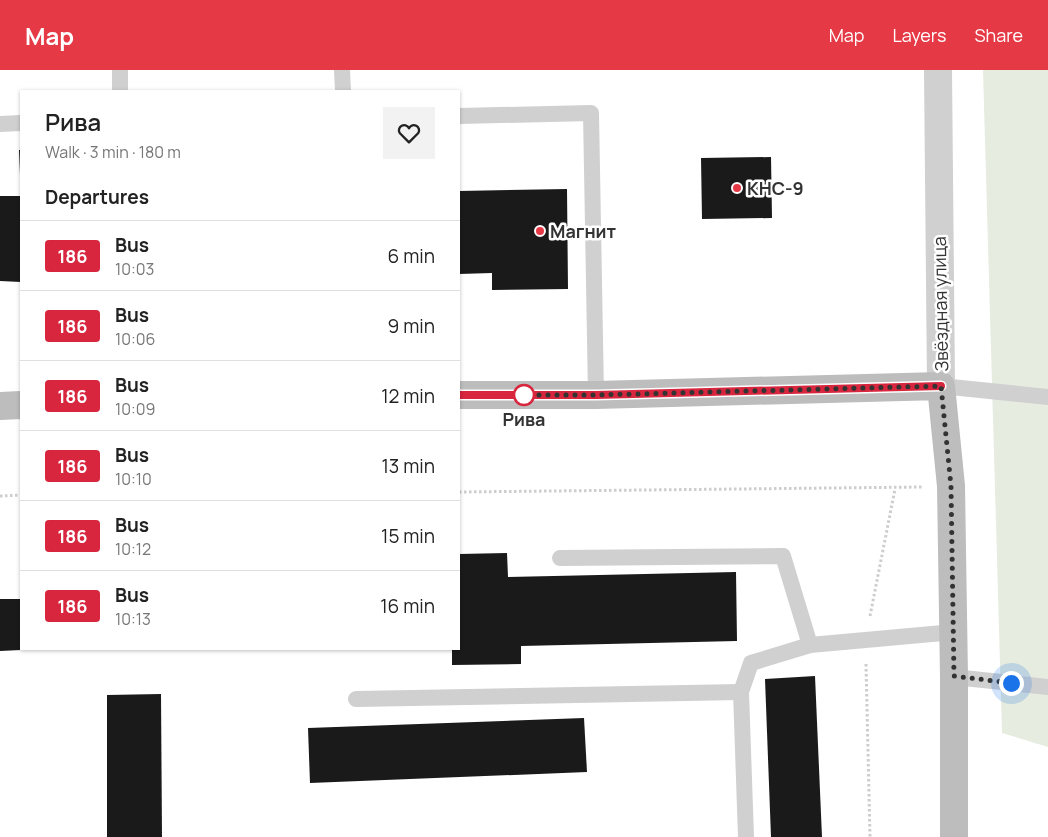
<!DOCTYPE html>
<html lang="en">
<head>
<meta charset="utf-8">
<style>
	body { margin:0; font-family:Manrope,sans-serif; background:#f2f2f2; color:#222; height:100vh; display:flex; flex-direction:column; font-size:19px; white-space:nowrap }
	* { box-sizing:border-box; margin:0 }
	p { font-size:16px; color:#767676 }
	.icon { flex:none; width:28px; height:28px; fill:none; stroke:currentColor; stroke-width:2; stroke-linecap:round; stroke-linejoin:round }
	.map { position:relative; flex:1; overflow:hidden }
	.panel { position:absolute; left:20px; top:20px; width:440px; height:560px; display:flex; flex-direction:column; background:#fff; border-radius:0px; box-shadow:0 1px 4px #0004 }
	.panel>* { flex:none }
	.badge { padding:0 10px; border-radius:4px; font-size:18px; line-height:32px }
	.you { position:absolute; width:25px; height:25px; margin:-12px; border:4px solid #fff; border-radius:50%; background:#1a73e8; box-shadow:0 0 0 8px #1a73e833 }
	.map>.badge { position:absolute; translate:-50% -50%; box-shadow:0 0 0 2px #fff }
	h2 { padding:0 25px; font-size:19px; line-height:45px }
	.round { display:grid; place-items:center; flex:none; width:52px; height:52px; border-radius:0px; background:#f2f2f2 }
	.overview { display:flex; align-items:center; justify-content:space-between; height:85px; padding:0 25px }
	h1 { font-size:24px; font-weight:600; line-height:38px }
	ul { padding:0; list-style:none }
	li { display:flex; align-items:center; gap:15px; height:70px; padding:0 25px; border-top:1px solid #e0e0e0 }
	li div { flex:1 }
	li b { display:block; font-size:19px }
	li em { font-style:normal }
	li .badge { min-width:55px; font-weight:700; text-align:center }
	header { display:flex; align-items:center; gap:30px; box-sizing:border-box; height:70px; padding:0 25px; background:#e63946; color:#fff }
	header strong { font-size:24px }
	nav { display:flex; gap:28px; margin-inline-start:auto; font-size:18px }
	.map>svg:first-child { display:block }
	.green { fill:#e6ecdf }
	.building { fill:#1a1a1a }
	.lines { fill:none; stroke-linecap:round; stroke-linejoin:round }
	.path { stroke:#cdcdcd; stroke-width:3; stroke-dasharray:2.5 2.5; stroke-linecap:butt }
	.lane { stroke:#d0d0d0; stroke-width:16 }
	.street { stroke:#d0d0d0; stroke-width:28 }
	.secondary { stroke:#bdbdbd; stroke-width:28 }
	.line-casing { stroke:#fff; stroke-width:11 }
	.line { stroke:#d7263d; stroke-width:8 }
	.walk { stroke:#333; stroke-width:5; stroke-dasharray:0 9 }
	.poi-dot { fill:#e63946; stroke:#fff; stroke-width:2 }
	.stop-dot { fill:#fff; stroke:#d7263d; stroke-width:2.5 }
	.labels { text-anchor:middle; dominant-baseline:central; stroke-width:5; stroke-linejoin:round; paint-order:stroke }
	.poi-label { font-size:18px; font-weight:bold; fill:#333; stroke:#fff; text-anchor:start }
	.street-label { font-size:18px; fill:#333; stroke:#fff }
	.stop-label { font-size:18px; font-weight:bold; fill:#333; stroke:#fff }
</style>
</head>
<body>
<header>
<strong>Map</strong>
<nav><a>Map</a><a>Layers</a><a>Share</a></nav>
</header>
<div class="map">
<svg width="1048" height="767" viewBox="0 0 1048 767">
	<rect width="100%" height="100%" fill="#fff"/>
	<polygon class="green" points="983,0 1048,0 1048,677 1002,663"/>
	<g class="building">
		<polygon points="19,80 21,80 21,104 20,104"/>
		<polygon points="771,87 772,148 702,149 701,88"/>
		<polygon points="567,119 568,219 492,220 492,203 459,204 459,121"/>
		<polygon points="0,126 21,126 21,212 0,211"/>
		<polygon points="507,483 508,507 736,502 737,571 521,576 521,594 452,595 452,579 459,579 459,484"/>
		<polygon points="0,529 21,529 21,580 0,581"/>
		<polygon points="815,606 822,767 771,767 765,609"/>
		<polygon points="161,624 162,767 107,767 107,625"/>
		<polygon points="584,648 587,702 310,713 308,658"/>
	</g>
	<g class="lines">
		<g class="path">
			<polyline points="459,422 923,417"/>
			<polyline points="0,426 21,425"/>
			<polyline points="870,546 895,419"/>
			<polyline points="866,594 870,767"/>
		</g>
		<g class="lane">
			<polyline points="120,0 120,21"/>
			<polyline points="342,0 343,21"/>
			<polyline points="459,46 591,43 596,325"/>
			<polyline points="0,54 21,53"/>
			<polyline points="941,316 1048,327"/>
			<polyline points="560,488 783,486 810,575"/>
			<polyline points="954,607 1048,617"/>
			<polyline points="356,629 741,622"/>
			<polyline points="746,767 741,622 751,593 810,575 954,562"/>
		</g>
		<polyline class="street" points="938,0 941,316"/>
		<g class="secondary">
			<polyline points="459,325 596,325 941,316 951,416 954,607 954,767"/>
			<polyline points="0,336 21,335"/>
		</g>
	</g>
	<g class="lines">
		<defs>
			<polyline id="line" points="459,325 596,325 941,316"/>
		</defs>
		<use href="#line" class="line-casing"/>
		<use href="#line" class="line"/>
		<polyline class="walk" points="524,325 518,325 596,325 941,316 951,416 954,606 1011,613"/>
	</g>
	<g class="poi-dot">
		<circle cx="737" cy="118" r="5"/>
		<circle cx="540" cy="161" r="5"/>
	</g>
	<circle class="stop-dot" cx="524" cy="325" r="10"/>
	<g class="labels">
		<g class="poi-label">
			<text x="747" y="118">КНС-9</text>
			<text x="550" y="161">Магнит</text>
		</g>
		<g class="street-label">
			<text transform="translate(940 234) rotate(-91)">Звёздная улица</text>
		</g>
		<g class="stop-label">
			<text x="524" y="349">Рива</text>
		</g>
	</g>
</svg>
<div class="you" style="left:1011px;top:613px"></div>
<section class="panel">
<div class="overview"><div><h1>Рива</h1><p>Walk · 3 min · 180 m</p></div><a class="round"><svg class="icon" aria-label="heart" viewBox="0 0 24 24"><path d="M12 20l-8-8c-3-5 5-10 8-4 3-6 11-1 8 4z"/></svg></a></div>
<h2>Departures</h2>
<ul>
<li><span class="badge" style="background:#d7263d;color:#fff">186</span><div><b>Bus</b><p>10:03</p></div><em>6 min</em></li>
<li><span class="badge" style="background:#d7263d;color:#fff">186</span><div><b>Bus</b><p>10:06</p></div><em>9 min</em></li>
<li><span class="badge" style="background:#d7263d;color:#fff">186</span><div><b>Bus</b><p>10:09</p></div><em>12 min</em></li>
<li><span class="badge" style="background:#d7263d;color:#fff">186</span><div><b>Bus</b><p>10:10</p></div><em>13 min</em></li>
<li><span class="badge" style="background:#d7263d;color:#fff">186</span><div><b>Bus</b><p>10:12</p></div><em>15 min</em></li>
<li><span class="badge" style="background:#d7263d;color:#fff">186</span><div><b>Bus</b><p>10:13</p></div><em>16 min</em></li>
</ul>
</section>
</div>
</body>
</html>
